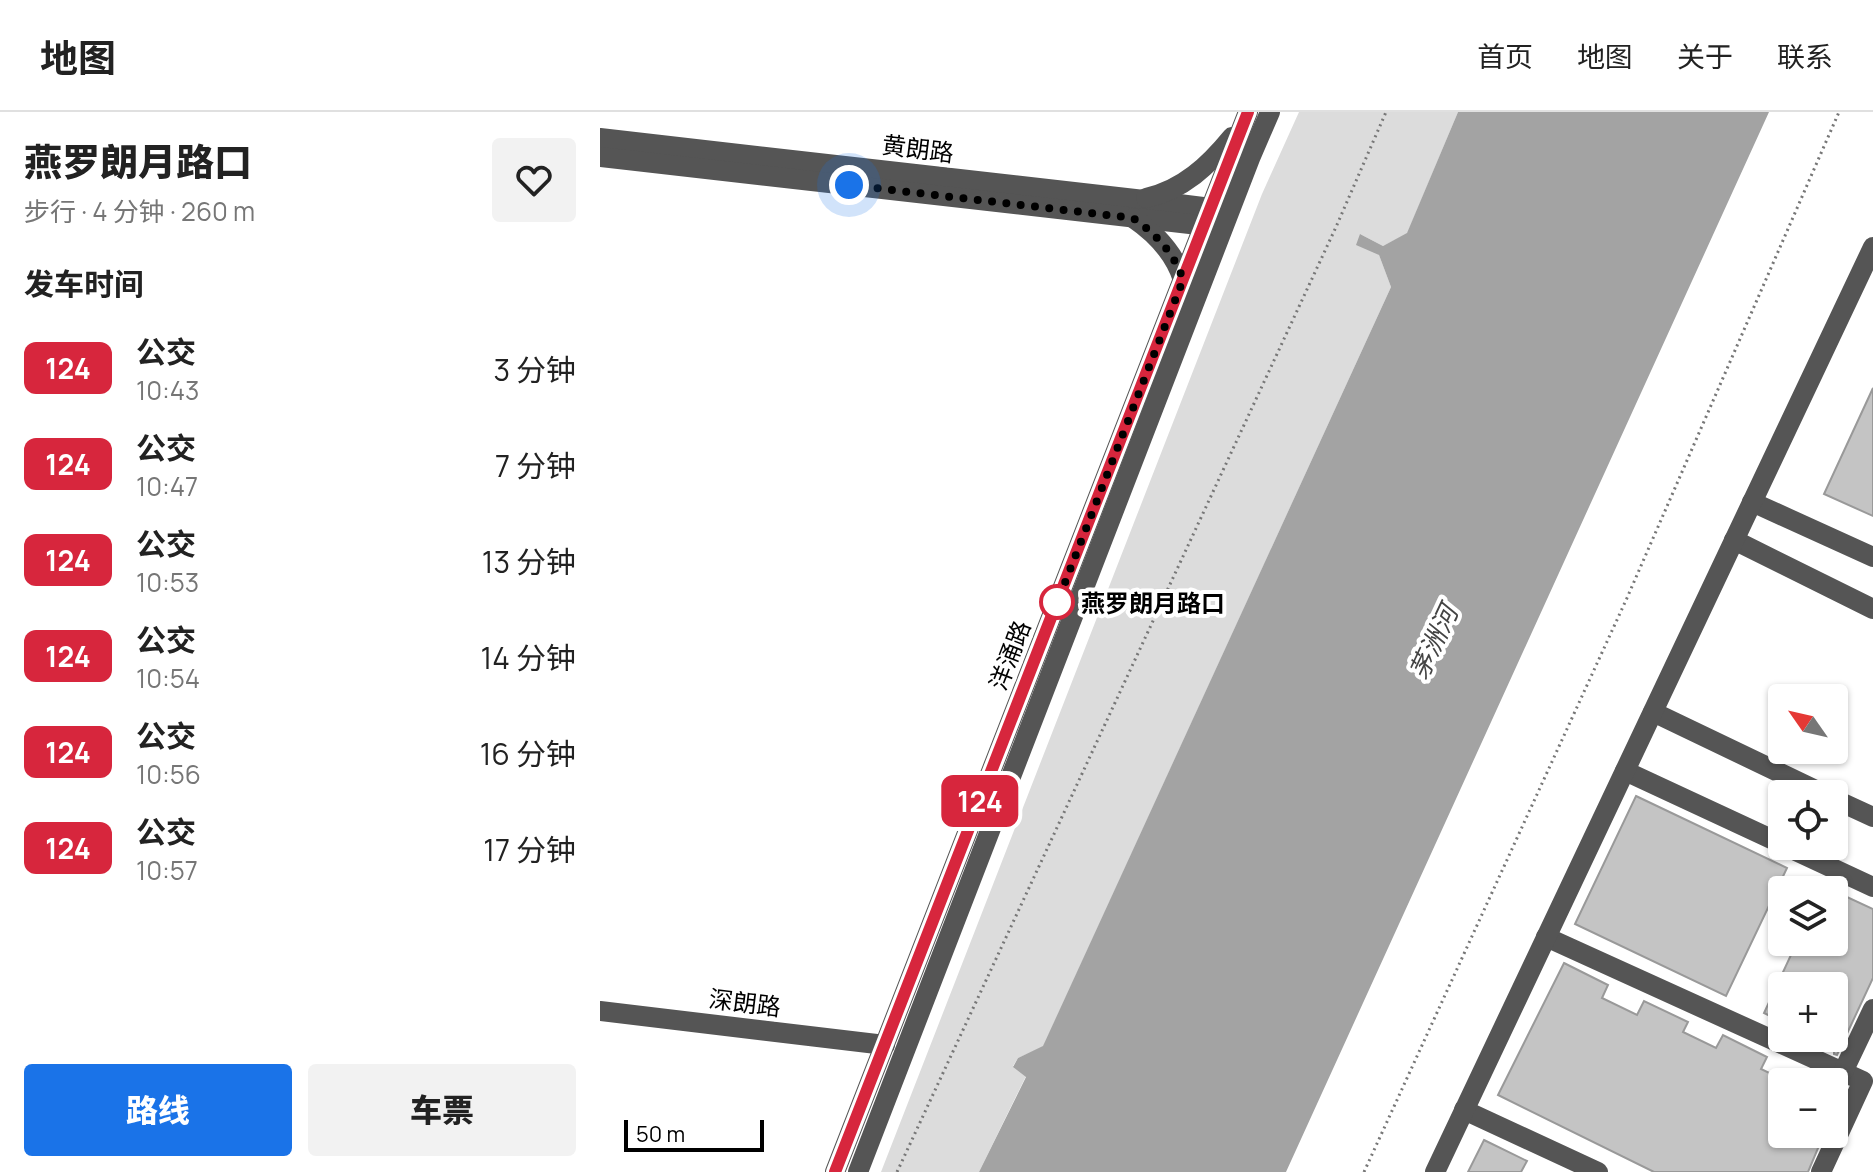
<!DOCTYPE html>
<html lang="zh">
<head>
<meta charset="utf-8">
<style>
	body { margin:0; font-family:Manrope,"Noto Sans SC",sans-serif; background:#f2f2f2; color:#222; height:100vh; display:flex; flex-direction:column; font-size:30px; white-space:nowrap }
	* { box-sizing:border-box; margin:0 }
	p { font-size:26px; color:#767676 }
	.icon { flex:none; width:44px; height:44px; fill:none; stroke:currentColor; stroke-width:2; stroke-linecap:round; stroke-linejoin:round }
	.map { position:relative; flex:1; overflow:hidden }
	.sheet { display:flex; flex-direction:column; background:#fff; width:600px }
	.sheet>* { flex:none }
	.badge { padding:0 16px; border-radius:12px; font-size:28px; line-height:52px }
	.needle { width:52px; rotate:304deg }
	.controls { position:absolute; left:1168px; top:572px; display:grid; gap:16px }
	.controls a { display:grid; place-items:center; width:80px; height:80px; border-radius:8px; background:#fff; box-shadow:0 2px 6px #0004; font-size:40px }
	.scale { position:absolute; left:24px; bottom:20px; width:140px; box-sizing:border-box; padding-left:8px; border:4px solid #000; border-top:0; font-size:22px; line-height:28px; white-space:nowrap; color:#000; -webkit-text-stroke:6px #fff; paint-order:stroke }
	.you { position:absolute; width:40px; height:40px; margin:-20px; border:6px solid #fff; border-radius:50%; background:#1a73e8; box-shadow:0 0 0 12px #1a73e833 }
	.map>.badge { position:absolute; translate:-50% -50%; box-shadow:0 0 0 4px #fff }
	h2 { padding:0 24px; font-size:30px; line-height:72px }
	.round { display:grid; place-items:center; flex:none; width:84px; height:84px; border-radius:8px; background:#f2f2f2 }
	.overview { display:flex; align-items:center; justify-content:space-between; height:136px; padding:0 24px }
	h1 { font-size:38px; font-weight:800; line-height:60px }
	.cta { display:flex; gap:16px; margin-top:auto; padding:16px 24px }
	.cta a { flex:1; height:92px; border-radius:8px; background:#1a73e8; color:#fff; font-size:32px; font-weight:800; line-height:92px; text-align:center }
	.cta a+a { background:#f2f2f2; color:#222 }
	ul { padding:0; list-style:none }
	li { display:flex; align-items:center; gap:24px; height:96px; padding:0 24px }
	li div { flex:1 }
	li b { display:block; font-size:30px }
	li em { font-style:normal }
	li .badge { min-width:88px; font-weight:700; text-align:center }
	header { display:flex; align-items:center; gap:48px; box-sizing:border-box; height:112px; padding:0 40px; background:#fff; border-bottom:2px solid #e0e0e0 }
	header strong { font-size:38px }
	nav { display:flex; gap:44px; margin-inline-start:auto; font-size:28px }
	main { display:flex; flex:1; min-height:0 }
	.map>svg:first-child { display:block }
	.green { fill:#dcdcdc }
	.water { fill:#a3a3a3 }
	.building { fill:#c4c4c4; stroke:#999; stroke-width:2 }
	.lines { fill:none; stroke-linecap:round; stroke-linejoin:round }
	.path { stroke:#777; stroke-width:3; stroke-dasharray:2 4; stroke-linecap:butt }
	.minor { stroke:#555; stroke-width:20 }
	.line-casing { stroke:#fff; stroke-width:18 }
	.line { stroke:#d7263d; stroke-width:12 }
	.walk { stroke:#000; stroke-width:8; stroke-dasharray:0 14.4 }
	.stop-dot { fill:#fff; stroke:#d7263d; stroke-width:4 }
	.labels { text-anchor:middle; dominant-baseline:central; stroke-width:8; stroke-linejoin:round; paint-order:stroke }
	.street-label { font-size:24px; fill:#000; stroke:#fff }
	.stop-label { font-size:24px; font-weight:bold; fill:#000; stroke:#fff; text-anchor:start }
	.water-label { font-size:26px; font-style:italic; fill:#444; stroke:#fff }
</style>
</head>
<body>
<header>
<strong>地图</strong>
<nav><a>首页</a><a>地图</a><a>关于</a><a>联系</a></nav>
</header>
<main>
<section class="sheet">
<div class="overview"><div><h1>燕罗朗月路口</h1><p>步行 · 4 分钟 · 260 m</p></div><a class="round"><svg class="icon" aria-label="heart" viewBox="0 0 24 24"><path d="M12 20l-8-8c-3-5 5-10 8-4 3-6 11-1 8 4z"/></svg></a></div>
<h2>发车时间</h2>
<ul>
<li><span class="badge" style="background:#d7263d;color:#fff">124</span><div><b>公交</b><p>10:43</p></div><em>3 分钟</em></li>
<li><span class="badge" style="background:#d7263d;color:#fff">124</span><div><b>公交</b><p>10:47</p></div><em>7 分钟</em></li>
<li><span class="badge" style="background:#d7263d;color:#fff">124</span><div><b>公交</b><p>10:53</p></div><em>13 分钟</em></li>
<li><span class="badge" style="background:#d7263d;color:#fff">124</span><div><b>公交</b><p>10:54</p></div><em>14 分钟</em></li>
<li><span class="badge" style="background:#d7263d;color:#fff">124</span><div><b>公交</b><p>10:56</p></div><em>16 分钟</em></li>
<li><span class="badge" style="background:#d7263d;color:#fff">124</span><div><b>公交</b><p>10:57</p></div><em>17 分钟</em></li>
</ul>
<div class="cta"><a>路线</a><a>车票</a></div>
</section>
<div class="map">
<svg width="1273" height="1060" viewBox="0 0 1273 1060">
	<rect width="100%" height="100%" fill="#fff"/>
	<polygon class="green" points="699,0 858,0 807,122 783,134 760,122 779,143 791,175 443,935 418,946 413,954 426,964 379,1060 281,1060 662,82"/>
	<polygon class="water" points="858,0 1169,0 686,1060 379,1060 426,965 413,955 418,946 443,934 791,175 779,143 756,133 760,122 783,134 807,121"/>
	<g class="building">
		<polygon points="1273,276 1273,404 1224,382"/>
		<polygon points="1036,684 1187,756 1126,884 975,812"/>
		<polygon points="1234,779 1273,797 1273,866 1237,943 1234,942 1234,874 1182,874 1182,910 1164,901 1197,830 1234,830"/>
		<polygon points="964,851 1008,873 1002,886 1037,903 1044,889 1088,910 1083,920 1116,936 1123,923 1167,945 1161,957 1182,967 1182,1022 1224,1022 1208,1060 1054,1060 898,983"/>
		<polygon points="1234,974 1244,979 1234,1001"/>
		<polygon points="884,1028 927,1049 921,1060 868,1060"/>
	</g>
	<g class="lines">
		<g class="path">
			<polyline points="297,1060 736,115 786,0"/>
			<polyline points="764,1060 1027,486 1239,0"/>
		</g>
		<g class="minor">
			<polyline points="0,26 579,92 611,96 621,101"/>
			<polyline points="0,45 616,115"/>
			<path d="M 546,86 C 583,78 609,53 632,25"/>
			<path d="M 533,106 C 555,121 575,142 583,168"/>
			<polyline points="1152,390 1273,445"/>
			<polyline points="1134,428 1273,497"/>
			<polyline points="1053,600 1224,682"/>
			<polyline points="1025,659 1182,732"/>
			<polyline points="1234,687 1273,705"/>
			<polyline points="1185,734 1273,775"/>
			<polyline points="946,825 1263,969 1221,1060"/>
			<polyline points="0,899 285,933"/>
			<polyline points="1243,960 1273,897"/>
			<polyline points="864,998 998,1060"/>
			<polyline points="235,1060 648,0"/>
			<polyline points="258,1060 651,44 670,0"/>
			<polyline points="835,1060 1273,135"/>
		</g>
	</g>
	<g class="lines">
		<defs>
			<polyline id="line" points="235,1060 648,0"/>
		</defs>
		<use href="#line" class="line-casing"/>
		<use href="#line" class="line"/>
		<path class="walk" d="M 249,73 L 533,106 C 555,121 575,142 583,168 L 452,504 L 457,490"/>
	</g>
	<circle class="stop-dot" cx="457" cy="490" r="16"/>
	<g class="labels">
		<g class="street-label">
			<text transform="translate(318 36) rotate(7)">黄朗路</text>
			<text transform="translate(409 543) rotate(-69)">洋涌路</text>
			<text transform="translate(145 890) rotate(7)">深朗路</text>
		</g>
		<g class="stop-label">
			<text x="481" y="490">燕罗朗月路口</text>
		</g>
		<g class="water-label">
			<text transform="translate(833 530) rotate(-65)">茅洲河</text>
		</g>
	</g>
</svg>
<div class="controls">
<a><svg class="needle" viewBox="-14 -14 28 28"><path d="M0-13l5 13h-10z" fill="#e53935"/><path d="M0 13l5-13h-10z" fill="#767676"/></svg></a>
<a><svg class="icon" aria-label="locate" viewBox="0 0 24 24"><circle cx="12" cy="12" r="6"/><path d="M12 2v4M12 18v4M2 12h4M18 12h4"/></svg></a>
<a><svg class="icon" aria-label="layers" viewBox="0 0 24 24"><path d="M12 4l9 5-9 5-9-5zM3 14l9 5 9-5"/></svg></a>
<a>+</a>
<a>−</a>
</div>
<div class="scale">50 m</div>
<div class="you" style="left:249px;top:73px"></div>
<b class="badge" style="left:380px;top:689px;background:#d7263d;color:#fff">124</b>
</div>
</main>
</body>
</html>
